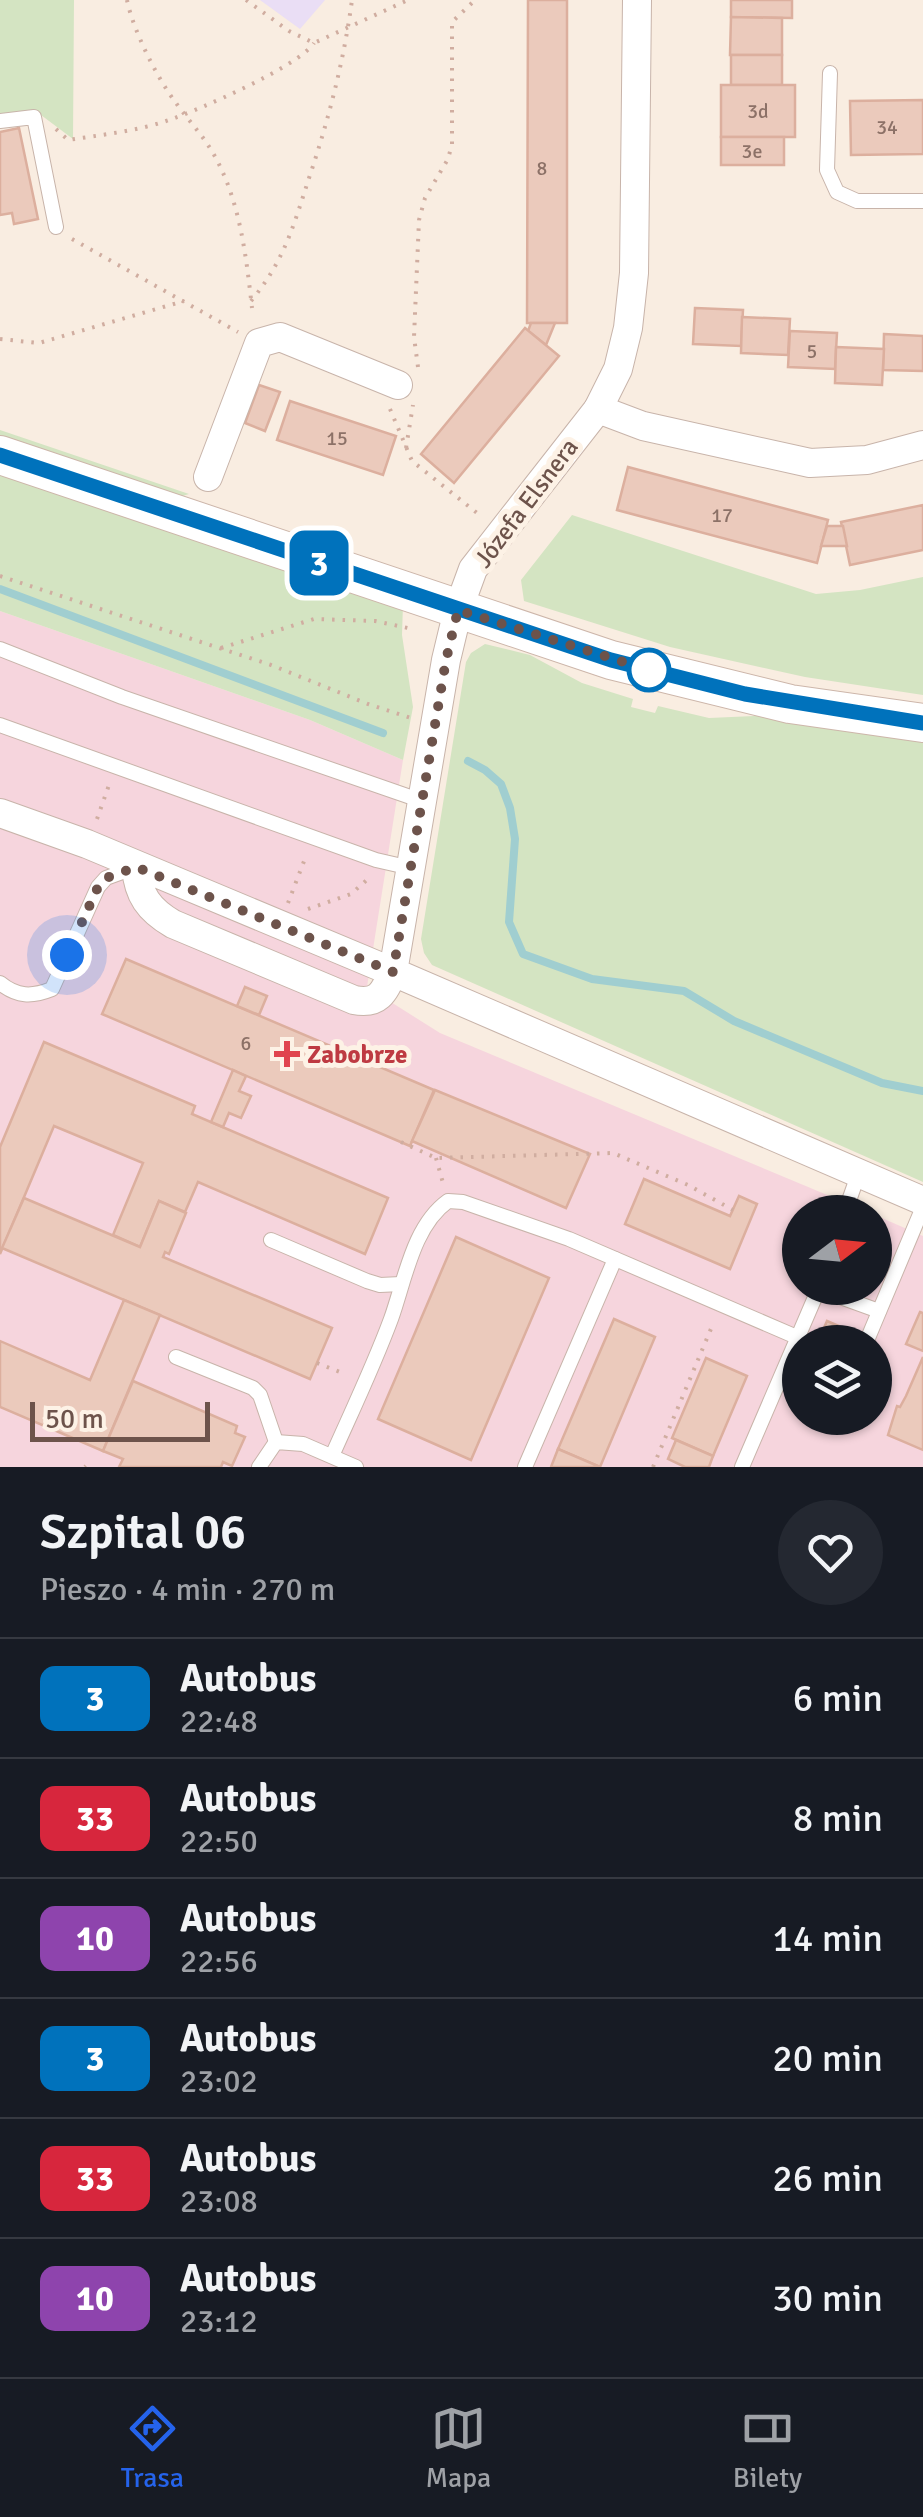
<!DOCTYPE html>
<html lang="pl">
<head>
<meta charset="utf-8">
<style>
	body { margin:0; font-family:Signika,sans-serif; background:#242831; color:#f1f3f6; height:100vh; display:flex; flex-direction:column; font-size:38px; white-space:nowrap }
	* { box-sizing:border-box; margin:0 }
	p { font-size:32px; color:#9ea1a6 }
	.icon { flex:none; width:55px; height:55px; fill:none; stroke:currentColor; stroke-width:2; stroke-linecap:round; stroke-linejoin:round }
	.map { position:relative; height:1467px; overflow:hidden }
	.sheet { display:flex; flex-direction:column; background:#171b24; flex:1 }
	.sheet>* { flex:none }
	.badge { padding:0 20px; border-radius:15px; font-size:35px; line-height:65px }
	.needle { width:65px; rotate:74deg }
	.buttons { position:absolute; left:782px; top:1195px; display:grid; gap:20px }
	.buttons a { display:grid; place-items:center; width:110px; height:110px; border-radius:50%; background:#171b24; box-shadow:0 2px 8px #0004; font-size:50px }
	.scale { position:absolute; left:30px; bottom:25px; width:180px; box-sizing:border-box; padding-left:10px; border:5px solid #6d534b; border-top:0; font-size:28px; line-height:35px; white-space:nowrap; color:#6d534b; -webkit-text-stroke:8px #fdf2e6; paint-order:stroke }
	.you { position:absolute; width:50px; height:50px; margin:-25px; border:8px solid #fff; border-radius:50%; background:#1a73e8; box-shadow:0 0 0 15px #1a73e833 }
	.map>.badge { position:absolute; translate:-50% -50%; box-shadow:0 0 0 5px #fff }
	.round { display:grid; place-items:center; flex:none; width:105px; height:105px; border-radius:52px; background:#242831 }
	.overview { display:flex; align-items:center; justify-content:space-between; height:170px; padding:0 40px }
	h1 { font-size:48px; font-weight:600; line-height:75px }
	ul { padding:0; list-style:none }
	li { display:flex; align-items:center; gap:30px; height:120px; padding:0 40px; border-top:2px solid #363941 }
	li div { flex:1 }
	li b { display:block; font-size:38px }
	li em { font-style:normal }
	li .badge { min-width:110px; font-weight:700; text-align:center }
	.tabs { display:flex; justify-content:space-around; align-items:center; height:140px; border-top:2px solid #363941; background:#171b24; font-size:28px; color:#9ea1a6 }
	.tabs a { display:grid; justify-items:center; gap:5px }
	.tabs .current { color:#2563eb }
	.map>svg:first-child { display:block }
	.education { fill:#eadef5 }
	.medical { fill:#f6d5dd; fill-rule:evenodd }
	.green { fill:#d4e4c2 }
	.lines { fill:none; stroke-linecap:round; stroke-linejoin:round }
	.stream { stroke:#a0ced0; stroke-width:8 }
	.building { fill:#ebcabc; stroke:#dcaf9e; stroke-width:2.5 }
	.lane-casing { stroke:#c8b4aa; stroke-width:16 }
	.street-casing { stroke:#c8b4aa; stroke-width:30 }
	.secondary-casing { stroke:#cdb6aa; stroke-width:40 }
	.path { stroke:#d0ada0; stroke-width:4; stroke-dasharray:2.5 8; stroke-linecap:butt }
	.lane { stroke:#fff; stroke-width:14 }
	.street { stroke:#fff; stroke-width:28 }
	.secondary { stroke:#fff; stroke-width:38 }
	.line-casing { stroke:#fff; stroke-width:22 }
	.line { stroke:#0072bc; stroke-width:15 }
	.walk { stroke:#6d534b; stroke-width:10; stroke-dasharray:0 18 }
	.stop-dot { fill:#fff; stroke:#0072bc; stroke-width:5 }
	.health-dot { fill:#e0444e; stroke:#fdf2e6; stroke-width:4 }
	.labels { text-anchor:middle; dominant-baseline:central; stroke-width:10; stroke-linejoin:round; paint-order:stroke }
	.number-label { font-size:20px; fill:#8c7167 }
	.street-label { font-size:25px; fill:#6d534b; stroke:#fdf2e6 }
	.health-label { font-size:25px; font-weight:bold; fill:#be3a42; stroke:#fdf2e6; text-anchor:start }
</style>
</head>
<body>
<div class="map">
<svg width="923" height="1467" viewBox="0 0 923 1467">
	<rect width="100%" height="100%" fill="#f9ede1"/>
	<polygon class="education" points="260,0 325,0 300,29"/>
	<path class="medical" d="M 0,611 L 310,720 L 403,760 L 367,987 L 440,1033 L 868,1212 L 800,1212 L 800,1288 L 875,1288 L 875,1215 L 923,1236 L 923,1467 L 0,1467 ZM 800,1342 L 875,1342 L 875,1418 L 800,1418 Z"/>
	<g class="green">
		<polygon points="0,0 74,0 73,139 37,112 0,116"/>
		<polygon points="0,430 189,494 179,497 0,442"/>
		<polygon points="0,469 403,604 402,635 413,707 403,760 310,720 0,611"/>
		<polygon points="572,515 816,594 860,590 923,577 923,695 805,677 670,647 524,601 521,580"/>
		<polygon points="485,644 530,655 582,683 633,699 631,707 655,713 658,706 709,718 754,716 756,711 923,736 923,1182 432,965 424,953 421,939 466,662 471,653"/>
	</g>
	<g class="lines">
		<g class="stream">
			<polyline points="0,589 383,733"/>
			<polyline points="468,761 485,770 501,784 510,808 515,839 509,922 523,954 592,979 684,991 734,1021 882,1083 923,1091"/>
		</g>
	</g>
	<g class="building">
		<polygon points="528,0 567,0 567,323 527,323"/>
		<polygon points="731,0 792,0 792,18 731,17"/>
		<polygon points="731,17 782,18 782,55 730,55"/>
		<rect x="731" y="55" width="51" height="30"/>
		<rect x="721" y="85" width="74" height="52"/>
		<polygon points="923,100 923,154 851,155 850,101"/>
		<polygon points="19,128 38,219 14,224 12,213 0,215 0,132"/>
		<rect x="721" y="137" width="63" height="28"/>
		<polygon points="695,308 743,310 741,346 693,344"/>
		<polygon points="742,317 790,319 788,355 741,353"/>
		<polygon points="531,323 555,323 546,345 528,331"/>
		<polygon points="525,328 559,356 454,483 421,454"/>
		<polygon points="790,331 837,333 835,369 788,367"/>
		<polygon points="884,334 923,336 923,371 883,370"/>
		<polygon points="836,347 884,349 882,385 835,383"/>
		<polygon points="259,385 280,392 265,431 245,423"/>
		<polygon points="290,401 396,436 383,475 277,440"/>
		<polygon points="628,467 828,520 817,563 617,510"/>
		<polygon points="923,505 923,550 850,565 841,522"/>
		<polygon points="827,526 843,526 847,546 821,546"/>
		<polygon points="126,959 434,1090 410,1146 102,1014"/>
		<polygon points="245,987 267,996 259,1015 237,1006"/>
		<polygon points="44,1042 195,1106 192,1114 388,1198 365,1254 198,1182 185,1212 159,1201 140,1247 113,1235 143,1163 54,1126 0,1254 0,1147"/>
		<polygon points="233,1070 246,1076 239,1091 251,1096 241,1118 229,1113 223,1127 211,1122"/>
		<polygon points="435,1090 590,1154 566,1208 412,1141"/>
		<polygon points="644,1179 730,1216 739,1196 757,1204 730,1269 625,1224"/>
		<polygon points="24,1198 140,1247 159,1201 186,1213 169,1254 165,1252 163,1257 332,1328 310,1379 2,1248"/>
		<polygon points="456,1237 549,1278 471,1460 378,1419"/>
		<polygon points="124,1300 160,1315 103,1451 0,1407 0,1341 90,1380"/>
		<polygon points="920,1312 923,1313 923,1351 906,1344"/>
		<polygon points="614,1319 655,1337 600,1467 558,1449"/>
		<polygon points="827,1321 848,1330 843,1342 818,1342"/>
		<polygon points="923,1357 923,1450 888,1435 897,1406 900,1407 906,1396"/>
		<polygon points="706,1358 747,1376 713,1456 672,1438"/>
		<polygon points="133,1381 237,1426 235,1433 245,1437 232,1466 223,1462 221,1467 119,1467 123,1459 103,1451"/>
		<polygon points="676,1440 713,1456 709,1467 685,1467 668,1459"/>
		<polygon points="558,1449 600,1467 551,1467"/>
	</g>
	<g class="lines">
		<defs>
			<g id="lane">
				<polyline points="830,73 827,170 837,192 857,201 923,201"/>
				<polyline points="0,121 34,117 56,227"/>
				<polyline points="0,649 122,697 422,801"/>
				<polyline points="0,725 376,860 411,868"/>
				<path d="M 0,983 C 17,997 32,997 52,989 L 98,887 L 106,878 L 136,867"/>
				<polyline points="845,1212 858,1175"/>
				<polyline points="271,1240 367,1281 380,1285 401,1284"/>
				<polyline points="818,1289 879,1311"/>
				<polyline points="868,1338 923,1207"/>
				<polyline points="176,1357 253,1388 260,1395 276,1442"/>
				<path d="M 332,1456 C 352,1411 374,1365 391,1319 C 405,1280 413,1226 448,1201 L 463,1202 L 569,1239 L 799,1338"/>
				<polyline points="259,1467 276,1442 303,1444 356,1467"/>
				<polyline points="525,1467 615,1259"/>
				<polyline points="742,1467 819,1288"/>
			</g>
			<g id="street">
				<polyline points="637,0 634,273 628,328 618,369 598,409 473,569 458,610 446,660 393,972 923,1201"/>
				<polyline points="598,409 643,426 810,463 867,460 923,445"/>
				<polyline points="208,477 259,343 280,337 398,385"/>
				<path d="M 0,813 L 87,844 L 393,972 C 384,993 378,1005 354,1000 L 173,924 C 149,910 138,895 136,867"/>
			</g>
			<polyline id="secondary" points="0,455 611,660 790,704 923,723"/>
		</defs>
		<use href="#lane" class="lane-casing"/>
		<use href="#street" class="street-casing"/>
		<use href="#secondary" class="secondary-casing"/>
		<g class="path">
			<path d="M 127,0 C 133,30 157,78 176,103 C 188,120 202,134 213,153 C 240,200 246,255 252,308"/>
			<polyline points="246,0 289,31 314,43 408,0"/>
			<path d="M 56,129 L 68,140 C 100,135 138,131 169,120 C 199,110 299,66 314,43"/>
			<polyline points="72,239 238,332"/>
			<path d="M 251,301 C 285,260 294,224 310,175 C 329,118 344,60 352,0"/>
			<polyline points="0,339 39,343 184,301"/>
			<polyline points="418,367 414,337 419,220 425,198 448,159 452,144 452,22 475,0"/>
			<polyline points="390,409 412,461 482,517"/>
			<polyline points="406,448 413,405"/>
			<polyline points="0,576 271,665 368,704 411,718"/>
			<polyline points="221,648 314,619 375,621 408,628"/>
			<polyline points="97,819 109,785"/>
			<polyline points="288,903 306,856"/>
			<polyline points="308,909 351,894 369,878"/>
			<polyline points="401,1142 436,1158 613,1153 688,1185 733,1210"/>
			<polyline points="436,1158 443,1183"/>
			<polyline points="317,1363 345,1374"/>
			<polyline points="85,1467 86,1466"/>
			<polyline points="653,1467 713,1324"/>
		</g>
		<use href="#lane" class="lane"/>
		<use href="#street" class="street"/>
		<use href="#secondary" class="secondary"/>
	</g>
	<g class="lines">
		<defs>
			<polyline id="line" points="0,455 611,660 745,694 923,723"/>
		</defs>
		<use href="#line" class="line-casing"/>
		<use href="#line" class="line"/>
		<polyline class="walk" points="67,955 98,887 106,878 136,867 393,972 446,660 458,610 649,670"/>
	</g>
	<circle class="stop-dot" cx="649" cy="670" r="20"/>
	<path class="health-dot" d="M282 1039h10v10h10v10h-10v10h-10v-10h-10v-10h10z"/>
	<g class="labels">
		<g class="number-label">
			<text x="758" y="111">3d</text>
			<text x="887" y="127">34</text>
			<text x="752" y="151">3e</text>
			<text x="542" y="168">8</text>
			<text x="812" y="351">5</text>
			<text x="337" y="438">15</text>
			<text x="722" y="515">17</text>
			<text x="246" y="1043">6</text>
		</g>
		<g class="street-label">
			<text transform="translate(526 503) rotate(-53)">Józefa Elsnera</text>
		</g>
		<g class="health-label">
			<text x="307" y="1054">Zabobrze</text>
		</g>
	</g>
</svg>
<div class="buttons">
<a><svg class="needle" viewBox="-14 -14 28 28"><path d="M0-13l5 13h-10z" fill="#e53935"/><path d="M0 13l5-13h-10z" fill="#9ea1a6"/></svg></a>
<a><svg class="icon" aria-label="layers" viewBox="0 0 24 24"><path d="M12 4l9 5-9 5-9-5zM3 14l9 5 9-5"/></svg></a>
</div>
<div class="scale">50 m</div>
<div class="you" style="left:67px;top:955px"></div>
<b class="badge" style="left:319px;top:563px;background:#0072bc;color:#fff">3</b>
</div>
<section class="sheet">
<div class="overview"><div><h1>Szpital 06</h1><p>Pieszo · 4 min · 270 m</p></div><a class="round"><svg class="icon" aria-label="heart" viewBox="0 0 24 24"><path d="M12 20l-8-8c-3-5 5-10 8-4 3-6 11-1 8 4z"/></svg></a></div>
<ul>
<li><span class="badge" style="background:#0072bc;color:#fff">3</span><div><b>Autobus</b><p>22:48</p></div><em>6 min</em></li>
<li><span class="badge" style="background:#d7263d;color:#fff">33</span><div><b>Autobus</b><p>22:50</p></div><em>8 min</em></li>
<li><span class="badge" style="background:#8e44ad;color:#fff">10</span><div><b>Autobus</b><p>22:56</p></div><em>14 min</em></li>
<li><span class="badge" style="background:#0072bc;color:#fff">3</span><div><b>Autobus</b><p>23:02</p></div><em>20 min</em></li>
<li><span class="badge" style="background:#d7263d;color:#fff">33</span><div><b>Autobus</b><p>23:08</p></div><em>26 min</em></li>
<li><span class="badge" style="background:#8e44ad;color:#fff">10</span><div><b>Autobus</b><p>23:12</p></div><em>30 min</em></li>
</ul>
</section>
<nav class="tabs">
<a class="current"><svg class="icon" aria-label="directions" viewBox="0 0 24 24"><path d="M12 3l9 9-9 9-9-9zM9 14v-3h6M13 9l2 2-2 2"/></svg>Trasa</a>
<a><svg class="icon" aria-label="map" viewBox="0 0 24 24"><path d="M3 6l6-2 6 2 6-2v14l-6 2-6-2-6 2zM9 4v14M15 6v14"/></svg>Mapa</a>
<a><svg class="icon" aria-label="tickets" viewBox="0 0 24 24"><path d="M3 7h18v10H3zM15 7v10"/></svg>Bilety</a>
</nav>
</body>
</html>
